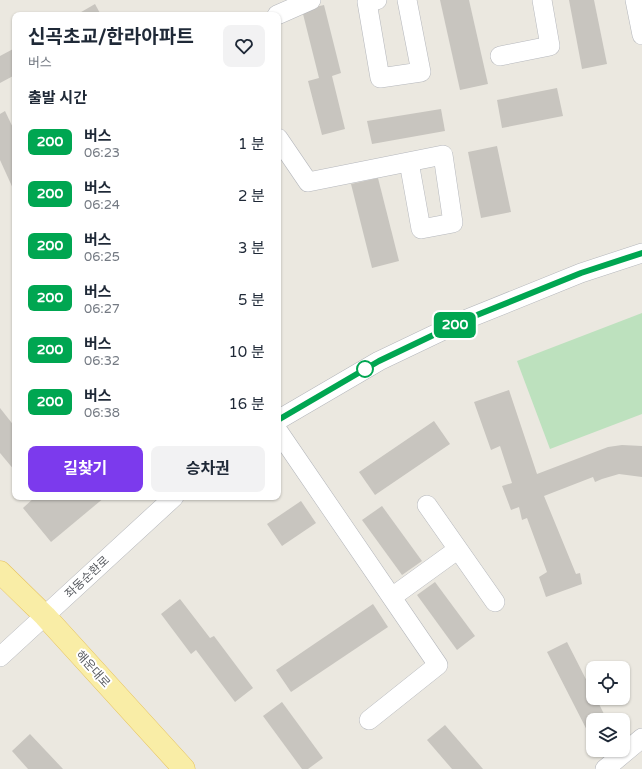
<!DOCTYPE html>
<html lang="ko">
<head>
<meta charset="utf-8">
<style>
	body { margin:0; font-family:"Varela Round","Noto Sans KR",sans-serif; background:#f2f2f3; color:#1f2937; height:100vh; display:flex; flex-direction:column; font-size:15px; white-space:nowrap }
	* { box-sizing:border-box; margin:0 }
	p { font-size:13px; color:#747a83 }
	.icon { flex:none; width:22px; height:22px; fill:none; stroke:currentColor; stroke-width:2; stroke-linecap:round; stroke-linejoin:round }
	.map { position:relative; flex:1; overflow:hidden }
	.details { position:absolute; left:12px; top:12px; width:269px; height:488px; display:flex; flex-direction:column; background:#fff; border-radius:8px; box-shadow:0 1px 3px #0004 }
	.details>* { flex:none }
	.badge { padding:0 8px; border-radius:6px; font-size:14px; line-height:26px }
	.tools { position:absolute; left:586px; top:661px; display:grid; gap:8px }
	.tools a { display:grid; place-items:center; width:44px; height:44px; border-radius:8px; background:#fff; box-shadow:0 1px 3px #0004; font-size:20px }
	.map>.badge { position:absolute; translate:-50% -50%; box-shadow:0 0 0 2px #fff }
	h2 { padding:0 16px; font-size:15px; line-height:36px }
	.round { display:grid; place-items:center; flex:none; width:42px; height:42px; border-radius:8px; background:#f2f2f3 }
	.overview { display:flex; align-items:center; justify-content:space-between; height:68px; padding:0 16px }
	h1 { font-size:19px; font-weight:700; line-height:30px }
	.action { display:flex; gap:8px; margin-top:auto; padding:8px 16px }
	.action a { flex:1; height:46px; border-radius:8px; background:#7c3aed; color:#fff; font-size:16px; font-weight:700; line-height:46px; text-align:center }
	.action a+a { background:#f2f2f3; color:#1f2937 }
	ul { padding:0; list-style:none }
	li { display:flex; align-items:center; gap:12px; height:52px; padding:0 16px }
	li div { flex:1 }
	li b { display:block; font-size:15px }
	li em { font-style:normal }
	li .badge { min-width:44px; font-weight:700; text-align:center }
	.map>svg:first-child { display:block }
	.green { fill:#bde1be }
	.building { fill:#c8c5bf }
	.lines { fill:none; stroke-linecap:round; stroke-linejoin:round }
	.minor-casing { stroke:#b5b7bc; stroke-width:20 }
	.major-casing { stroke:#e6c25d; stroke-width:23 }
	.minor { stroke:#fff; stroke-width:19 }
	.major { stroke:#f9eda6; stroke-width:22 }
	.line-casing { stroke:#fff; stroke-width:9 }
	.line { stroke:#00a651; stroke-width:6 }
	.stop-dot { fill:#fff; stroke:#00a651; stroke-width:2 }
	.labels { text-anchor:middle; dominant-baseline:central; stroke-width:4; stroke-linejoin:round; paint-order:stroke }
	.street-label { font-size:12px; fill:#585b60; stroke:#fff }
</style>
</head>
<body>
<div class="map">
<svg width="642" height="769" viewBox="0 0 642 769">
	<rect width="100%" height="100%" fill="#ebe8e0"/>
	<polygon class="green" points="642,313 642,414 550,449 517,361"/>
	<g class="building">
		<polygon points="440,0 469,0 488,84 460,90"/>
		<polygon points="569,0 594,0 607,64 582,69"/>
		<polygon points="95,4 101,15 76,15"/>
		<polygon points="324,5 341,73 332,76 345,129 322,135 308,81 319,78 302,10"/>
		<polygon points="15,48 15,75 0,83 0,56"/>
		<polygon points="557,88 563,116 502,128 497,100"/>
		<polygon points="441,109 445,131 372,144 367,121"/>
		<polygon points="5,111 15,132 15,193 0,160 0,114"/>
		<polygon points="497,146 511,212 481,218 468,152"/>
		<polygon points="378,178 399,261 372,268 351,184"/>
		<polygon points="509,390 537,474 608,447 622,445 642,446 642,477 619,474 602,479 595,482 593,477 544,496 576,574 580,573 582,584 546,597 539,577 547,572 527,518 522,520 519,507 511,510 502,486 512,483 500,446 491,450 474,402"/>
		<polygon points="0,408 15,427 15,471 0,453"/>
		<polygon points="434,421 450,444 375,495 359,472"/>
		<polygon points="35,497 105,497 51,542 23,508"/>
		<polygon points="301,501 316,523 282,546 267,524"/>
		<polygon points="382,506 422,561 402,575 362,520"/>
		<polygon points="435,582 475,636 457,650 417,595"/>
		<polygon points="180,599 210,638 214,636 253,688 235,702 196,650 191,654 161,614"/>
		<polygon points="373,604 388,627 291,692 276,670"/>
		<polygon points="567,642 593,693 593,698 596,698 607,720 593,720 593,742 547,652"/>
		<polygon points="282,702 323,758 308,769 302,769 263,716"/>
		<polygon points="445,725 483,769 452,769 427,740"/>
		<polygon points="30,734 63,769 28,769 12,751"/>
	</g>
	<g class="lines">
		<defs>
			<g id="minor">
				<polyline points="377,0 367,2 380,78 421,72 407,0"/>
				<polyline points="635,0 642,35"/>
				<polyline points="277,15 311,0"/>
				<polyline points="500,56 550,46 542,0"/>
				<polyline points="278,138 308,182 443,155 453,223 421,229 409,162"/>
				<polyline points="278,420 379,361 467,319 581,273 642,253"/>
				<polyline points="278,431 438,665 369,720"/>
				<polyline points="427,505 495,602"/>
				<polyline points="392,597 457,550"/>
				<polyline points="0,657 174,497"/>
				<polyline points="605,769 642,738"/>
			</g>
			<polyline id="major" points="0,572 45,616 184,769"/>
		</defs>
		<use href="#minor" class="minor-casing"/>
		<use href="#major" class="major-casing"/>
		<use href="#minor" class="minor"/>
		<use href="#major" class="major"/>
	</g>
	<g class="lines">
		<defs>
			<polyline id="line" points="278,420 379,361 467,319 581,273 642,253"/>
		</defs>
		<use href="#line" class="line-casing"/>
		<use href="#line" class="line"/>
	</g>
	<circle class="stop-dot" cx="365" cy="369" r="8"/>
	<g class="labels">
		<g class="street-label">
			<text transform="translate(87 577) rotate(-43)">좌동순환로</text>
			<text transform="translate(93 669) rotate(48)">해운대로</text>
		</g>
	</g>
</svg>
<div class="tools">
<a><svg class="icon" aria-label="locate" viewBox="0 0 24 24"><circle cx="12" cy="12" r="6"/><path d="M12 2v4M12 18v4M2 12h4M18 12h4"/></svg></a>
<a><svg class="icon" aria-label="layers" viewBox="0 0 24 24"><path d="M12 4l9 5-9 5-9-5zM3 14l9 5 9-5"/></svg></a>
</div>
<b class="badge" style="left:455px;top:325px;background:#00a651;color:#fff">200</b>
<section class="details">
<div class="overview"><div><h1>신곡초교/한라아파트</h1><p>버스</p></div><a class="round"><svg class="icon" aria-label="heart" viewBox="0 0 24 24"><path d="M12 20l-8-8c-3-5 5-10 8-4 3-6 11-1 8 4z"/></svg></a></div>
<h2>출발 시간</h2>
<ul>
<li><span class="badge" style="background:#00a651;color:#fff">200</span><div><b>버스</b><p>06:23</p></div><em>1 분</em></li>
<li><span class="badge" style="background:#00a651;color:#fff">200</span><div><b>버스</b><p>06:24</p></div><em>2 분</em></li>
<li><span class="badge" style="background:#00a651;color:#fff">200</span><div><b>버스</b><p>06:25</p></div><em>3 분</em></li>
<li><span class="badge" style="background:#00a651;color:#fff">200</span><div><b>버스</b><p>06:27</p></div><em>5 분</em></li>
<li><span class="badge" style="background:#00a651;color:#fff">200</span><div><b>버스</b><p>06:32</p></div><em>10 분</em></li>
<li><span class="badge" style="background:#00a651;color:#fff">200</span><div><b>버스</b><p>06:38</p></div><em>16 분</em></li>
</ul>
<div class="action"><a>길찾기</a><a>승차권</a></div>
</section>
</div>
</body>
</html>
